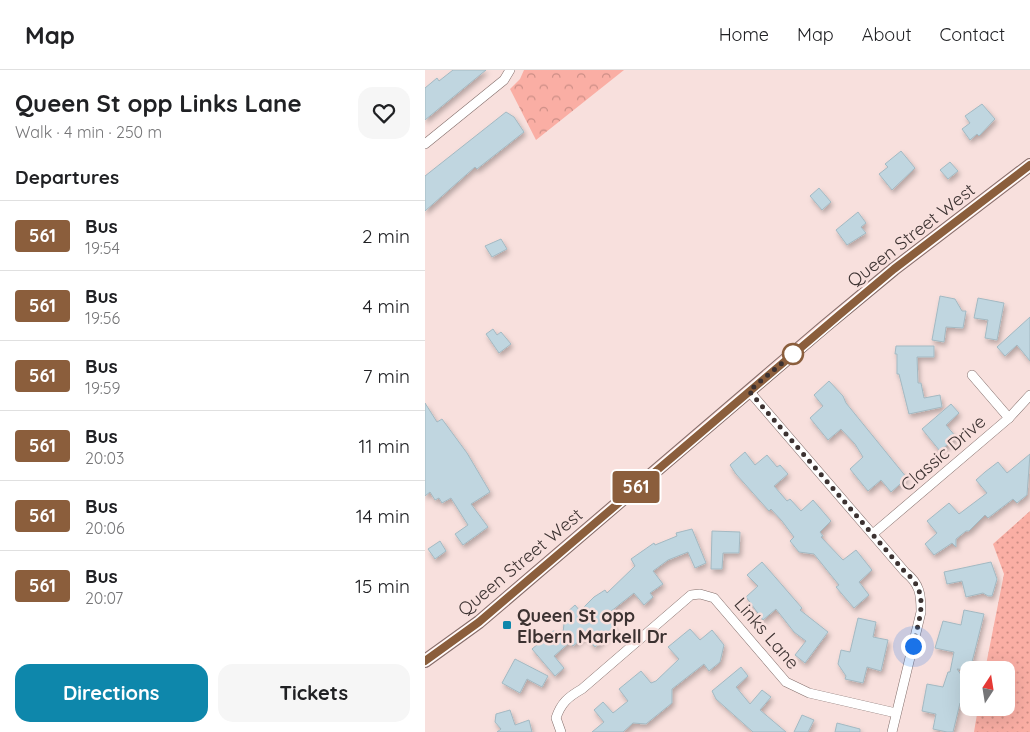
<!DOCTYPE html>
<html lang="en">
<head>
<meta charset="utf-8">
<style>
	body { margin:0; font-family:Quicksand,sans-serif; background:#f6f6f6; color:#202124; height:100vh; display:flex; flex-direction:column; font-size:19px; white-space:nowrap }
	* { box-sizing:border-box; margin:0 }
	p { font-size:16px; color:#757577 }
	.icon { flex:none; width:28px; height:28px; fill:none; stroke:currentColor; stroke-width:2; stroke-linecap:round; stroke-linejoin:round }
	.map { position:relative; flex:1; overflow:hidden }
	.drawer { display:flex; flex-direction:column; background:#fff; width:425px }
	.drawer>* { flex:none }
	.badge { padding:0 10px; border-radius:4px; font-size:18px; line-height:32px }
	.needle { width:32px; rotate:12deg }
	.fabs { position:absolute; left:535px; top:591px; display:grid; gap:10px }
	.fabs a { display:grid; place-items:center; width:55px; height:55px; border-radius:10px; background:#fff; box-shadow:0 5px 20px #0002; font-size:25px }
	.you { position:absolute; width:25px; height:25px; margin:-12px; border:4px solid #fff; border-radius:50%; background:#1a73e8; box-shadow:0 0 0 8px #1a73e833 }
	.map>.badge { position:absolute; translate:-50% -50%; box-shadow:0 0 0 2px #fff }
	h2 { padding:0 15px; font-size:19px; line-height:45px }
	.round { display:grid; place-items:center; flex:none; width:52px; height:52px; border-radius:15px; background:#f6f6f6 }
	.headline { display:flex; align-items:center; justify-content:space-between; height:85px; padding:0 15px }
	h1 { font-size:24px; font-weight:800; line-height:38px }
	.button { display:flex; gap:10px; margin-top:auto; padding:10px 15px }
	.button a { flex:1; height:58px; border-radius:15px; background:#0e87ab; color:#fff; font-size:20px; font-weight:800; line-height:58px; text-align:center }
	.button a+a { background:#f6f6f6; color:#202124 }
	ul { padding:0; list-style:none }
	li { display:flex; align-items:center; gap:15px; height:70px; padding:0 15px; border-top:1px solid #e0e0e0 }
	li div { flex:1 }
	li b { display:block; font-size:19px }
	li em { font-style:normal }
	li .badge { min-width:55px; font-weight:700; text-align:center }
	header { display:flex; align-items:center; gap:30px; box-sizing:border-box; height:70px; padding:0 25px; background:#fff; border-bottom:1px solid #e0e0e0 }
	header strong { font-size:24px }
	nav { display:flex; gap:28px; margin-inline-start:auto; font-size:18px }
	main { display:flex; flex:1; min-height:0 }
	.map>svg:first-child { display:block }
	.grass { fill:url(#grass-dots) }
	.park { fill:url(#park-crowns) }
	.building { fill:#c0d6e0; stroke:#a3b9c2; filter:url(#shadow) }
	.lines { fill:none; stroke-linecap:round; stroke-linejoin:round }
	.street-casing { stroke:#836e6b; stroke-width:10 }
	.secondary-casing { stroke:#836e6b; stroke-width:14 }
	.street { stroke:#fff; stroke-width:9 }
	.secondary { stroke:#fcd7d3; stroke-width:12 }
	.line-casing { stroke:#fff; stroke-width:11 }
	.line { stroke:#8b5e3c; stroke-width:8 }
	.walk { stroke:#3c3231; stroke-width:5; stroke-dasharray:0 9 }
	.stop-dot { fill:#fff; stroke:#8b5e3c; stroke-width:2.5 }
	.poi-dot { fill:#0e87ab; stroke:#f8e0dd; stroke-width:2 }
	.labels { text-anchor:middle; dominant-baseline:central; stroke-width:5; stroke-linejoin:round; paint-order:stroke }
	.street-label { font-size:18px; fill:#3c3231; stroke:#f8e0dd }
	.poi-label { font-size:18px; font-weight:bold; fill:#3c3231; stroke:#f8e0dd; text-anchor:start }
</style>
</head>
<body>
<header>
<strong>Map</strong>
<nav><a>Home</a><a>Map</a><a>About</a><a>Contact</a></nav>
</header>
<main>
<section class="drawer">
<div class="headline"><div><h1>Queen St opp Links Lane</h1><p>Walk · 4 min · 250 m</p></div><a class="round"><svg class="icon" aria-label="heart" viewBox="0 0 24 24"><path d="M12 20l-8-8c-3-5 5-10 8-4 3-6 11-1 8 4z"/></svg></a></div>
<h2>Departures</h2>
<ul>
<li><span class="badge" style="background:#8b5e3c;color:#fff">561</span><div><b>Bus</b><p>19:54</p></div><em>2 min</em></li>
<li><span class="badge" style="background:#8b5e3c;color:#fff">561</span><div><b>Bus</b><p>19:56</p></div><em>4 min</em></li>
<li><span class="badge" style="background:#8b5e3c;color:#fff">561</span><div><b>Bus</b><p>19:59</p></div><em>7 min</em></li>
<li><span class="badge" style="background:#8b5e3c;color:#fff">561</span><div><b>Bus</b><p>20:03</p></div><em>11 min</em></li>
<li><span class="badge" style="background:#8b5e3c;color:#fff">561</span><div><b>Bus</b><p>20:06</p></div><em>14 min</em></li>
<li><span class="badge" style="background:#8b5e3c;color:#fff">561</span><div><b>Bus</b><p>20:07</p></div><em>15 min</em></li>
</ul>
<div class="button"><a>Directions</a><a>Tickets</a></div>
</section>
<div class="map">
<svg width="605" height="662" viewBox="0 0 605 662">
	<defs>
		<pattern id="grass-dots" width="8" height="8" patternUnits="userSpaceOnUse" patternTransform="scale(1.25)"><rect width="8" height="8" fill="#faaea4"/><path d="M2 2h.1M6 6h.1" fill="none" stroke="#cc8e86" stroke-width="1.8" stroke-linecap="round"/></pattern>
		<pattern id="park-crowns" width="20" height="18" patternUnits="userSpaceOnUse" patternTransform="scale(1.25)"><rect width="20" height="18" fill="#faaea4"/><path d="M2 6a3 3 0 1 1 6 0M12 15a3 3 0 1 1 6 0" fill="none" stroke="#cc8e86"/></pattern>
		<filter id="shadow"><feDropShadow dx="2" dy="3.5" stdDeviation="2.5" flood-color="#0004"/></filter>
	</defs>
	<rect width="100%" height="100%" fill="#f8e0dd"/>
	<polygon class="grass" points="605,441 605,662 549,662 553,638 581,638 581,600 560,600 579,504 568,474"/>
	<polygon class="park" points="99,0 199,0 111,70 85,19 95,9"/>
	<g class="building">
		<polygon points="28,0 61,0 0,50 0,18 12,8 14,11"/>
		<polygon points="557,34 570,49 554,66 552,64 545,70 537,59 545,53 540,46"/>
		<polygon points="81,42 89,47 99,62 52,99 50,97 0,141 0,106"/>
		<polygon points="476,81 490,98 467,120 454,104 463,97 460,94"/>
		<polygon points="525,92 533,101 523,109 515,100"/>
		<polygon points="394,118 406,132 397,140 385,126"/>
		<polygon points="433,142 441,153 436,157 441,163 422,175 411,160"/>
		<polygon points="76,169 82,179 67,187 60,176"/>
		<polygon points="515,226 530,229 537,241 541,241 538,258 521,257 519,272 507,270"/>
		<polygon points="553,228 579,233 572,270 560,268 563,250 549,248"/>
		<polygon points="605,247 605,291 592,275 580,286 572,277"/>
		<polygon points="68,259 72,265 76,262 86,274 74,283 61,264"/>
		<polygon points="471,276 509,276 509,287 492,287 493,313 496,313 499,328 515,325 517,337 484,344 474,304 472,304 472,284 470,284"/>
		<polygon points="404,311 418,326 421,333 482,408 466,422 456,410 443,421 425,399 438,387 430,374 416,359 403,370 385,348 398,336 389,325"/>
		<polygon points="0,333 12,352 17,349 42,383 65,422 46,434 63,457 38,475 30,464 43,455 26,428 17,433 14,428 10,430 5,422 0,426"/>
		<polygon points="526,334 534,343 521,355 531,367 515,381 497,359"/>
		<polygon points="320,382 330,395 342,385 352,397 355,395 363,404 349,416 362,431 365,429 376,441 388,430 406,451 395,462 398,466 396,467 418,490 431,480 447,500 434,512 444,525 429,538 411,517 414,515 389,484 374,482 365,471 369,467 357,451 346,439 344,441 311,404 305,395"/>
		<polygon points="605,384 602,425 592,433 588,429 563,448 560,445 544,461 541,461 531,469 531,477 527,473 509,485 500,474 512,463 502,451 524,433 534,444 562,423 551,410 560,402 573,392 582,403"/>
		<polygon points="267,459 281,493 270,498 263,482 243,490 228,501 238,514 225,523 228,527 219,535 209,523 180,546 191,559 170,577 160,566 148,576 145,572 129,586 139,598 130,606 107,579 128,561 138,563 140,544 150,535 155,541 169,527 180,520 182,523 210,496 206,489 229,473 230,475 252,466 251,463"/>
		<polygon points="287,461 315,462 314,483 298,483 297,499 286,499"/>
		<polygon points="15,471 21,481 10,489 3,479"/>
		<polygon points="337,492 377,538 375,540 403,562 380,593 370,585 381,571 369,562 351,539 338,550 321,527 333,516 322,505"/>
		<polygon points="566,492 572,509 567,526 563,526 558,523 541,527 537,511 522,514 519,502"/>
		<polygon points="539,540 559,544 545,600 532,599 544,616 544,634 535,633 528,662 522,662 508,659 511,644 497,641 502,614 518,617 523,602 525,602 529,582 510,578 518,551 536,555"/>
		<polygon points="433,548 451,552 448,567 463,570 456,601 442,597 438,613 420,609 421,606 413,594 416,580 425,582"/>
		<polygon points="265,559 275,570 287,560 299,575 295,592 284,601 279,594 247,619 247,633 221,654 208,653 198,662 167,662 179,652 169,640 178,632 188,643 203,631 194,619 216,601 226,613 231,611 254,589 243,577"/>
		<polygon points="90,589 123,606 117,617 102,609 95,623 77,613"/>
		<polygon points="316,597 323,606 311,617 325,634 337,620 346,627 335,640 361,662 328,662 291,629 287,621"/>
		<polygon points="85,640 90,655 104,650 107,662 72,662 76,659 70,652 71,644"/>
		<polygon points="377,645 389,650 383,662 369,662"/>
		<polygon points="412,653 435,659 435,662 410,662"/>
	</g>
	<g class="lines">
		<defs>
			<g id="street">
				<polyline points="0,74 79,10 85,0"/>
				<polyline points="547,305 584,348"/>
				<path d="M 324,321 L 480,502 C 495,514 496,524 496,542 L 467,662"/>
				<polyline points="449,463 584,348 605,325"/>
				<path d="M 136,662 L 131,648 C 136,633 143,627 157,619 L 266,525 L 275,524 L 289,528 L 361,612 L 384,623 L 471,643"/>
			</g>
			<polyline id="secondary" points="0,591 54,552 399,257 469,199 605,95"/>
		</defs>
		<use href="#street" class="street-casing"/>
		<use href="#secondary" class="secondary-casing"/>
		<use href="#street" class="street"/>
		<use href="#secondary" class="secondary"/>
	</g>
	<g class="lines">
		<defs>
			<polyline id="line" points="0,591 54,552 413,246 469,199 605,95"/>
		</defs>
		<use href="#line" class="line-casing"/>
		<use href="#line" class="line"/>
		<path class="walk" d="M 368,284 L 369,283 L 324,321 L 480,502 C 506,523 494,548 488,576"/>
	</g>
	<circle class="stop-dot" cx="368" cy="284" r="10"/>
	<rect class="poi-dot" x="77" y="550" width="10" height="10" rx="2.5"/>
	<g class="labels">
		<g class="street-label">
			<text transform="translate(486 165) rotate(-38)">Queen Street West</text>
			<text transform="translate(518 383) rotate(-41)">Classic Drive</text>
			<text transform="translate(95 492) rotate(-40)">Queen Street West</text>
			<text transform="translate(342 563) rotate(49)">Links Lane</text>
		</g>
		<g class="poi-label">
			<text x="92" y="545">Queen St opp<tspan x="92" dy="21">Elbern Markell Dr</tspan></text>
		</g>
	</g>
</svg>
<div class="fabs">
<a><svg class="needle" viewBox="-14 -14 28 28"><path d="M0-13l5 13h-10z" fill="#e53935"/><path d="M0 13l5-13h-10z" fill="#757577"/></svg></a>
</div>
<div class="you" style="left:488px;top:576px"></div>
<b class="badge" style="left:211px;top:417px;background:#8b5e3c;color:#fff">561</b>
</div>
</main>
</body>
</html>
